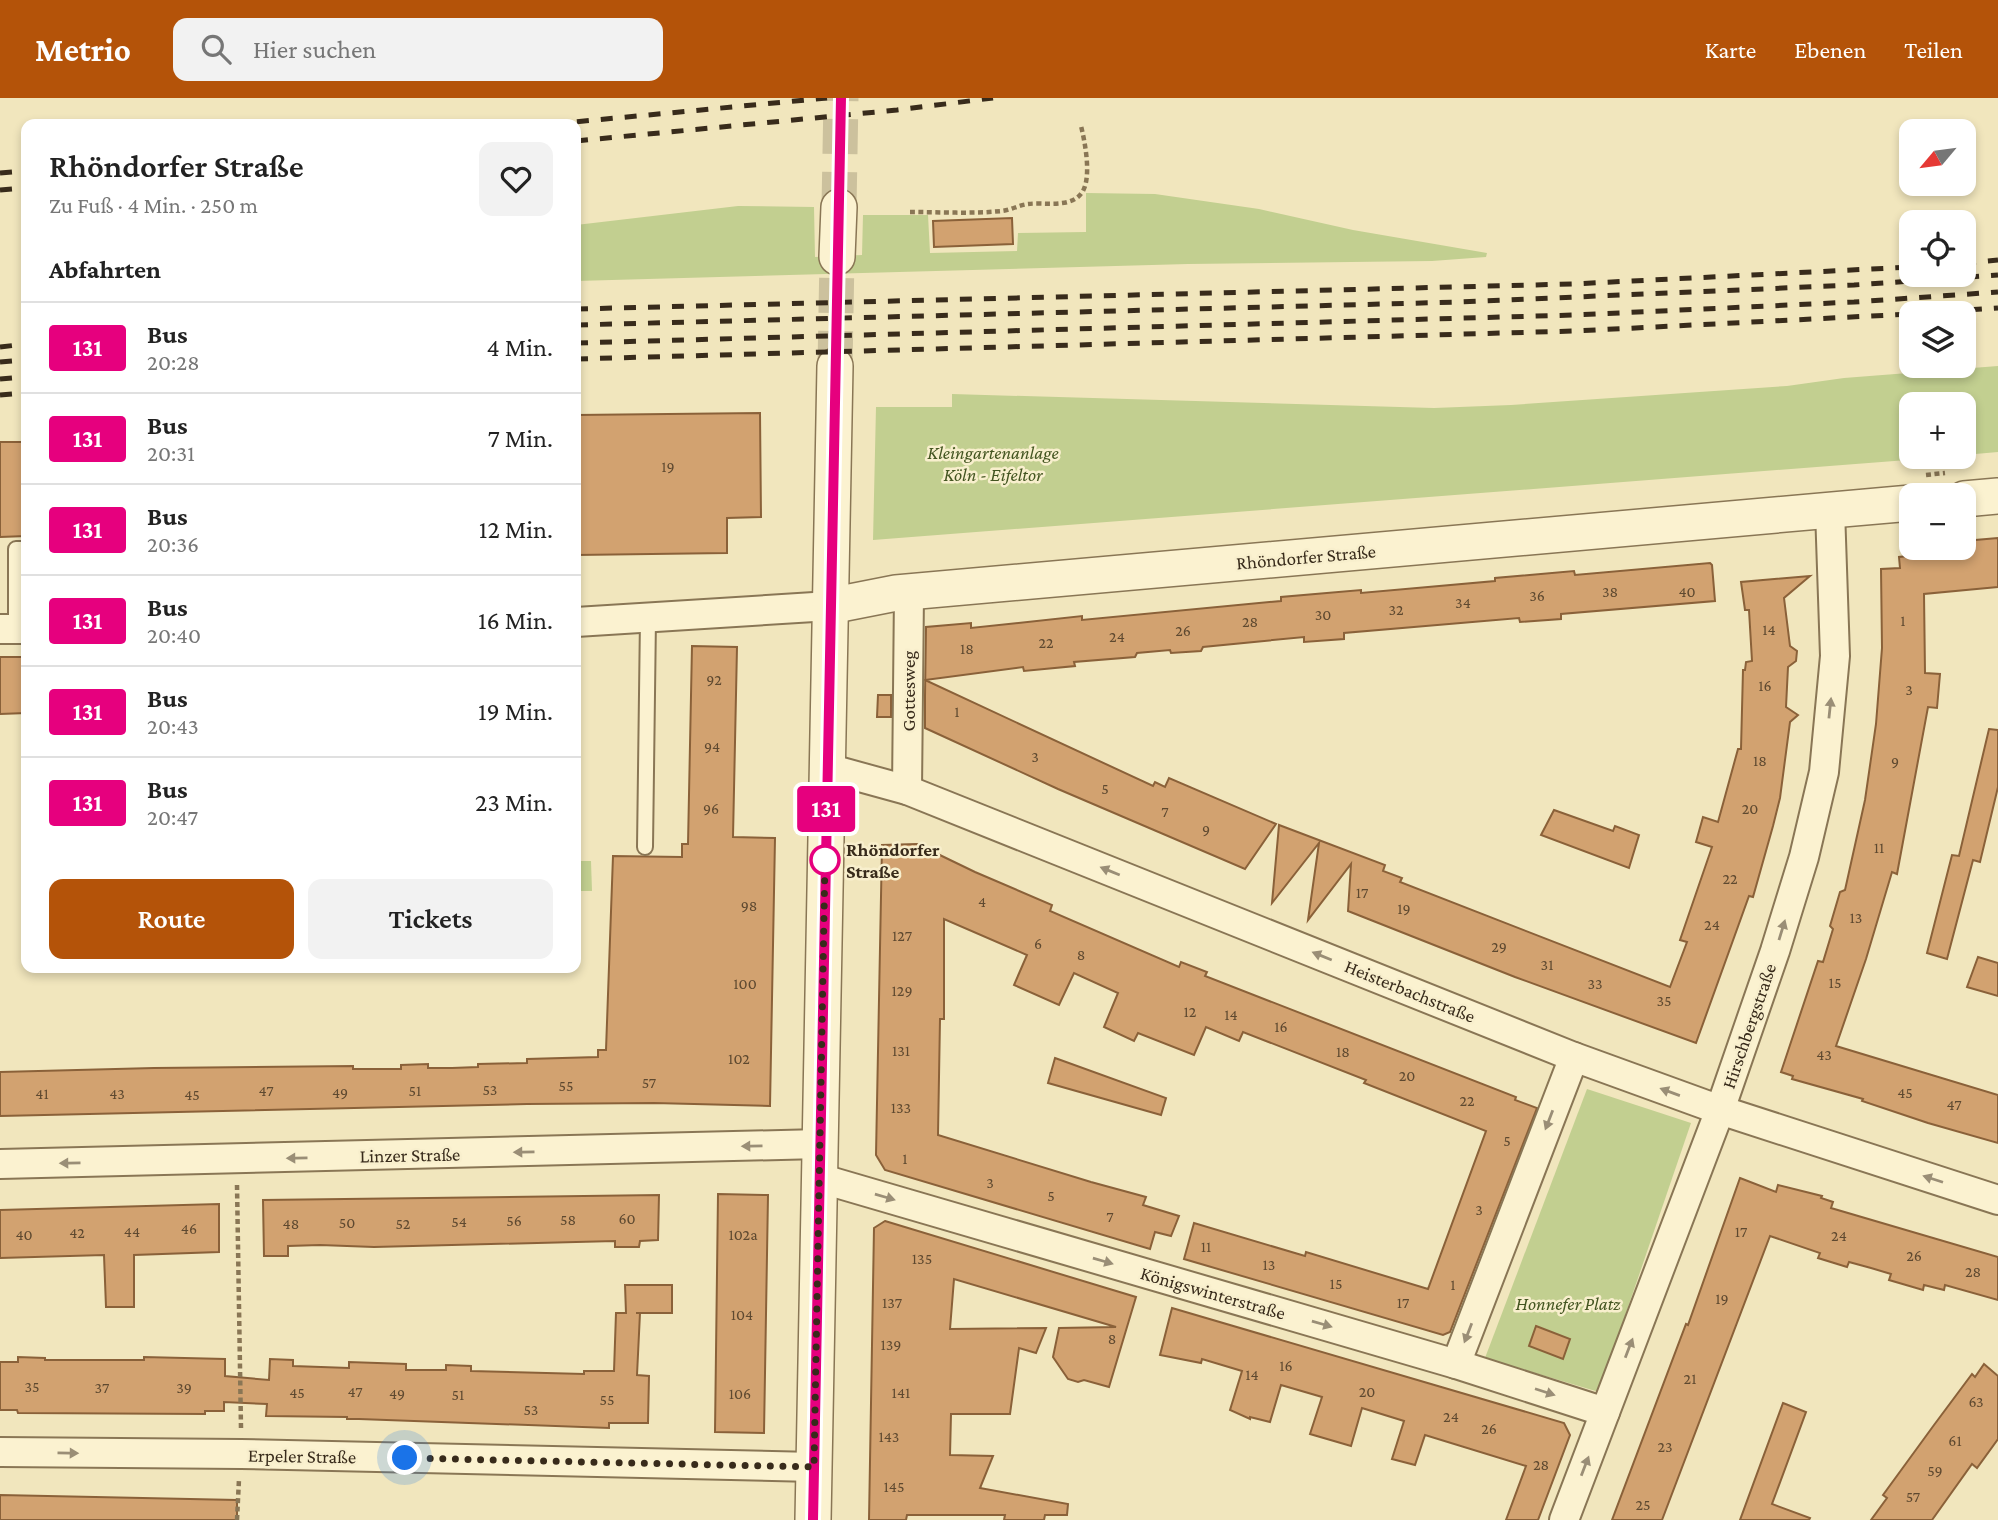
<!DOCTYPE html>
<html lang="de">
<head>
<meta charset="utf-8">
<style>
	body { margin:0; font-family:"Crimson Pro",serif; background:#f2f2f2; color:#222; height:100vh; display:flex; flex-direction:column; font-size:26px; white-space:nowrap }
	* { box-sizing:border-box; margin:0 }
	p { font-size:23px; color:#767676 }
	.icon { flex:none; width:38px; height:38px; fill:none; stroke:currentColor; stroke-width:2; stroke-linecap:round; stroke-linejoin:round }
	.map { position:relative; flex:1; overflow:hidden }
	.panel { position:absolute; left:21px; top:21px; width:560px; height:854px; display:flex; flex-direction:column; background:#fff; border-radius:14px; box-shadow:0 4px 10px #0003 }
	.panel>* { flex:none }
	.badge { padding:0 14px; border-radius:5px; font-size:24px; line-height:46px }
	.needle { width:46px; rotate:241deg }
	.controls { position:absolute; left:1899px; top:21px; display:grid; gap:14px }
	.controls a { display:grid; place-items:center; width:77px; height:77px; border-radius:14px; background:#fff; box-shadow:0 4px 10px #0003; font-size:35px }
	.you { position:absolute; width:35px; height:35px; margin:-18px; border:5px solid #fff; border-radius:50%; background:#1a73e8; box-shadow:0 0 0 10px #1a73e833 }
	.map>.badge { position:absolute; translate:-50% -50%; box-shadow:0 0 0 4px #fff }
	h2 { padding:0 28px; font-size:26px; line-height:63px }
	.round { display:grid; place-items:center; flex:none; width:74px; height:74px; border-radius:14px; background:#f2f2f2 }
	.overview { display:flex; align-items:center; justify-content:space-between; height:119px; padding:0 28px }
	h1 { font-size:33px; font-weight:600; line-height:52px }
	.button { display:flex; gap:14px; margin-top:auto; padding:14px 28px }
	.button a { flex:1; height:80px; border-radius:14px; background:#b45309; color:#fff; font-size:28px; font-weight:600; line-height:80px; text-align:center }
	.button a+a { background:#f2f2f2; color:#222 }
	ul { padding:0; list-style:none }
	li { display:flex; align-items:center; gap:21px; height:91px; padding:0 28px; border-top:2px solid #e0e0e0 }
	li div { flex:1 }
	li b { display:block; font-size:26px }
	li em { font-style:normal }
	li .badge { min-width:77px; font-weight:700; text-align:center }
	header { display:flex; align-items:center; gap:42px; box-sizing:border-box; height:98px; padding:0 35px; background:#b45309; color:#fff }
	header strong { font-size:33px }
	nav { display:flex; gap:38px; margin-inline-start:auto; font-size:24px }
	.search { width:490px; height:63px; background:#f2f2f2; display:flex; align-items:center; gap:18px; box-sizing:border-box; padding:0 24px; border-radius:14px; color:#767676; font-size:26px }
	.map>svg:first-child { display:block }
	.green { fill:#c2cf90 }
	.building { fill:#d2a270; stroke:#8a6139; stroke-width:2 }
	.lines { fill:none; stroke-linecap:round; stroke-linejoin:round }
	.tertiary-tunnel { stroke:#ccc19d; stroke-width:35; stroke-dasharray:35 18; stroke-linecap:butt }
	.service-casing { stroke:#897655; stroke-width:18 }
	.minor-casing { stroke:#897655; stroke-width:32 }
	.tertiary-casing { stroke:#897655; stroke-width:38 }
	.path { stroke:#897655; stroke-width:4.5; stroke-dasharray:5 3.5; stroke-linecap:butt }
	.service { stroke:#fbf2d0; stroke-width:14 }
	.minor { stroke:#fbf2d0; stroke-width:28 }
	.tertiary { stroke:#fbf2d0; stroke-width:35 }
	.rail { stroke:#382b1b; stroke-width:5; stroke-dasharray:12 12; stroke-linecap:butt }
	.oneway { fill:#9a8e76 }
	.line-casing { stroke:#fff; stroke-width:16 }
	.line { stroke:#e6007e; stroke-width:10 }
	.walk { stroke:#382b1b; stroke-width:7; stroke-dasharray:0 12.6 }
	.stop-dot { fill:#fff; stroke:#e6007e; stroke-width:3.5 }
	.labels { text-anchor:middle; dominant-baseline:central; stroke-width:5; stroke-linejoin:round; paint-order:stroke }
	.number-label { font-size:16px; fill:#5e4930 }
	.park-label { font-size:19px; font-style:italic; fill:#435520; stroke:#f8efcd }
	.street-label { font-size:19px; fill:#382b1b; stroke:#f8efcd }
	.stop-label { font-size:19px; font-weight:bold; fill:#382b1b; stroke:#f8efcd; text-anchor:start }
</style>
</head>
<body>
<header>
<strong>Metrio</strong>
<div class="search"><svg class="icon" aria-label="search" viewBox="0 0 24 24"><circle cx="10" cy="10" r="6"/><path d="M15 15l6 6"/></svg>Hier suchen</div>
<nav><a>Karte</a><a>Ebenen</a><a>Teilen</a></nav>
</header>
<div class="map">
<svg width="1998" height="1422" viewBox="0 0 1998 1422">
	<rect width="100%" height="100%" fill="#f1e6bd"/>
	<g class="green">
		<polygon points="1086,95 1155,96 1259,111 1353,132 1487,155 1486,159 1432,163 1188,166 576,183 576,127 738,108 814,109 815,159 862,157 863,117 928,117 930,155 1017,153 1018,135 1086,134"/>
		<polygon points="1998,268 1998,354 1964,357 1964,306 1911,306 1911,359 1946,359 873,442 876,309 952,309 952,296 1434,310 1511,307 1787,288 1844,280"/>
		<polygon points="576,763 591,763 592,793 576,793"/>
		<polygon points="1587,991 1691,1025 1599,1294 1485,1260"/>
	</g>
	<g class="building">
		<polygon points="1012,120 1013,146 934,149 933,123"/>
		<polygon points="760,315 761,419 727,420 727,455 576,457 576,317"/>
		<polygon points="0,344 26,344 26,438 0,439"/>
		<polygon points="1998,440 1998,489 1924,496 1925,575 1940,576 1937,610 1928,609 1897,776 1892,774 1866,861 1836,948 1998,997 1998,1045 1928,1025 1862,1003 1863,1001 1792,981 1793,978 1781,974 1818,863 1823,864 1833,831 1830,828 1840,794 1845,792 1865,702 1876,626 1882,550 1881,471 1900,470 1899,459 1937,455 1937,450 1964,450 1964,443"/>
		<polygon points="1710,465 1712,467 1715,503 1561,516 1561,521 1520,524 1519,520 1344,535 1344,541 1304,544 1304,539 1203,549 1201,553 1171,555 1170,552 1137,555 1135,559 1074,564 1075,568 1024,573 1023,569 925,582 1153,688 1155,684 1165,689 1169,680 1276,726 1245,771 1058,691 925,630 925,598 926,529 971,525 971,530 1082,518 1082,522 1281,503 1281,499 1361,492 1361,495 1495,483 1495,480 1574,473 1575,477"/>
		<polygon points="1810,478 1784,500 1790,548 1797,553 1796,563 1788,569 1786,609 1798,617 1790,624 1780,700 1773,728 1753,799 1749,798 1696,945 1515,879 1348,813 1351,766 1308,822 1319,745 1272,805 1279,727 1385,767 1383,773 1402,780 1400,784 1670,889 1687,844 1680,842 1712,749 1696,744 1703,719 1718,724 1738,651 1741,651 1743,572 1745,572 1746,564 1752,563 1749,512 1745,512 1741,484"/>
		<polygon points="692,548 737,549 733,739 775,740 770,1008 654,1005 527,1006 0,1018 0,974 154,970 353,968 353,971 401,971 401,967 428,966 428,970 452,970 478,969 478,966 527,965 527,961 598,959 598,952 606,952 613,758 682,759 682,746 688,746"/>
		<polygon points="0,559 26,559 26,615 0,616"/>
		<polygon points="878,597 891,597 891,619 877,619"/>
		<polygon points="1989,631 1998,632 1998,689 1980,764 1973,762 1947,861 1927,855 1952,757 1959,758"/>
		<polygon points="1554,712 1613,733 1615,728 1639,737 1629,770 1541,737"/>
		<polygon points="917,746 975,774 1052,807 1050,813 1179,869 1181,864 1207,874 1205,878 1516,999 1515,1002 1537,1010 1450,1234 1443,1237 1184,1161 1194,1125 1305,1158 1306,1154 1428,1191 1486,1033 1364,985 1366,982 1243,934 1239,943 1206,929 1194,957 1138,935 1134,943 1104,929 1118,895 1074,875 1059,907 1014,887 1027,857 944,821 944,921 940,921 938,1037 1091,1084 1146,1099 1143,1107 1179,1118 1171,1138 1155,1134 1150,1151 885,1072 876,1057 882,747"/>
		<polygon points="1978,859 1998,865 1998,898 1967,889"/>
		<polygon points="1055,960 1166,1000 1161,1017 1048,985"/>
		<polygon points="1740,1080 1776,1094 1778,1087 1822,1098 1821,1100 1833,1104 1831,1110 1998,1159 1998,1202 1945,1187 1944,1192 1924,1187 1923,1192 1889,1182 1891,1176 1871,1170 1849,1164 1847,1169 1818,1160 1820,1155 1770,1138 1662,1422 1612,1422 1686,1226 1688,1227"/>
		<polygon points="718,1096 768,1097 764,1335 715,1334"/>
		<polygon points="659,1097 658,1142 640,1143 639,1149 615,1149 615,1143 374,1149 320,1147 288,1148 288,1158 264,1158 263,1102"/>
		<polygon points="219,1106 219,1154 134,1157 134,1209 106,1209 104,1157 0,1160 0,1112"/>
		<polygon points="885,1123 1136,1199 1109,1289 1084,1282 1078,1284 1068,1281 1053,1259 1059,1230 1116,1229 954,1181 950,1231 1046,1230 1036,1255 1019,1250 1010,1316 951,1316 950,1357 993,1358 980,1390 1068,1406 1067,1417 1045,1417 1044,1422 1004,1422 1005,1417 907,1417 906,1422 869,1422 874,1130"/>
		<polygon points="625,1187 672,1187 672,1215 636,1215 640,1215 637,1277 649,1278 648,1325 609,1325 609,1330 359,1321 347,1321 347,1319 266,1318 267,1306 224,1304 224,1313 205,1313 205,1316 18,1315 17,1312 0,1312 0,1264 18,1264 18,1259 45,1260 45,1262 144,1262 144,1259 225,1261 225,1278 269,1282 270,1261 293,1262 293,1268 349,1270 349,1264 406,1266 406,1272 446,1272 446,1267 471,1268 471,1273 584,1276 584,1273 614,1273 616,1215 626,1215"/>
		<polygon points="1172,1210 1564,1325 1570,1337 1538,1422 1506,1422 1526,1368 1425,1337 1415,1367 1392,1361 1404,1323 1362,1310 1351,1348 1310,1336 1322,1299 1281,1287 1270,1324 1250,1319 1250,1321 1230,1312 1242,1273 1202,1261 1201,1265 1160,1257"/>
		<polygon points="1536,1228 1570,1241 1563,1261 1529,1248"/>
		<polygon points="1984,1266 1998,1278 1998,1341 1977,1370 1972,1366 1932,1422 1871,1422 1887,1400 1883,1397 1934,1327 1972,1276 1975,1279"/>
		<polygon points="1783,1305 1806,1314 1772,1406 1810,1420 1809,1422 1740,1422"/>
		<polygon points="0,1397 237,1402 237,1422 0,1422"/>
	</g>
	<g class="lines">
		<g class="tertiary-tunnel">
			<polyline points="839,109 841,0"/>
			<polyline points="835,268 837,159"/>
		</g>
		<defs>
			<g id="service">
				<polyline points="16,531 16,451 26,451"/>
				<polyline points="645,749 648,520"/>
			</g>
			<g id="minor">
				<polyline points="576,524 830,508"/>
				<polyline points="0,531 26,531"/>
				<polyline points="827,670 907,692 1574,959 1720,1012 1998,1102"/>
				<polyline points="907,692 909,495"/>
				<polyline points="0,1066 820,1046"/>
				<polyline points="819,1080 1456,1266 1605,1314"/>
				<polyline points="1456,1266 1574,959"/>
				<polyline points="0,1354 241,1356 814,1369"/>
				<polyline points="1564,1422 1720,1012 1775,853 1804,759 1824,674 1835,558 1830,412"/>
			</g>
			<g id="tertiary">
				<polyline points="837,159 839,109"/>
				<polyline points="1964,401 1998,398"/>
				<polyline points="830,508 896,495 1911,405"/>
				<polyline points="813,1422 835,268"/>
			</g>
		</defs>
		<use href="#service" class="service-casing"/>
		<use href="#minor" class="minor-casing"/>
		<use href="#tertiary" class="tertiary-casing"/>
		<g class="path">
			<path d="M 910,114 C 940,114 972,116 1002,113 C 1011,112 1019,107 1028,106 C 1044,104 1068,110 1080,97 C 1093,84 1085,44 1081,28"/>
			<polyline points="1926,377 1945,375"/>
			<polyline points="237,1087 241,1330"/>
			<polyline points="237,1422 239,1381"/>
		</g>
		<use href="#service" class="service"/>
		<use href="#minor" class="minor"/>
		<use href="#tertiary" class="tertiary"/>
		<g class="rail">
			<polyline points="553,26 827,0"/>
			<polyline points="576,43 897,12 993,0"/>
			<polyline points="0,75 26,73"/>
			<polyline points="0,92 26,90"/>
			<polyline points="1964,165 1998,162"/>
			<polyline points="576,211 1572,186 1911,169"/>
			<polyline points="1922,215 1998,210"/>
			<polyline points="576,227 1459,204 1854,187 1998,177"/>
			<polyline points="576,245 1574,217 1854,204 1998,194"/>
			<polyline points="0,249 26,246"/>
			<polyline points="576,261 1575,233 1911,216"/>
			<polyline points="0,264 26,262"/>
			<polyline points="0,281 26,279"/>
			<polyline points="0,297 26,295"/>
		</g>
	</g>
	<defs><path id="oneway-solid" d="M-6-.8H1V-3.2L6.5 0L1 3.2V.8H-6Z" transform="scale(1.75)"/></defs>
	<g class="oneway">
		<use href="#oneway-solid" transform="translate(1830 610) rotate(-84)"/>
		<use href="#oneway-solid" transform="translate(1110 773) rotate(-158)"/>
		<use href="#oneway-solid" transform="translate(1782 832) rotate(-73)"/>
		<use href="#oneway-solid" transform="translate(1322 858) rotate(-158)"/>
		<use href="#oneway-solid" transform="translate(1670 994) rotate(-160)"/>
		<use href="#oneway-solid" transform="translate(1549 1022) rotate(111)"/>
		<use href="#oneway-solid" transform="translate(752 1048) rotate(179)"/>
		<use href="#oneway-solid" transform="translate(524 1054) rotate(179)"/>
		<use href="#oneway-solid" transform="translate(297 1060) rotate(179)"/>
		<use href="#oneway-solid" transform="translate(70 1065) rotate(179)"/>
		<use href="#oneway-solid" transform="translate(1933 1081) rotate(-162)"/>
		<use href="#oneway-solid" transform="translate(885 1099) rotate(16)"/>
		<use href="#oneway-solid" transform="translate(1103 1163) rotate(16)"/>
		<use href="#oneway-solid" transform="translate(1322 1226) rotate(16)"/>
		<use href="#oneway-solid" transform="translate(1468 1235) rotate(111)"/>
		<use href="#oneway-solid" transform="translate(1629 1250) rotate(-69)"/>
		<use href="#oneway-solid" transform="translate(1545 1294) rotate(18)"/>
		<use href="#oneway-solid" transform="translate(68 1355) rotate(1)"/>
		<use href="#oneway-solid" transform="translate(1585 1368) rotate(-69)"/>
	</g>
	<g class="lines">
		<defs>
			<polyline id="line" points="813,1422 841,0"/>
		</defs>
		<use href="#line" class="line-casing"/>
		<use href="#line" class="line"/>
		<polyline class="walk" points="405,1360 814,1369 825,762"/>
	</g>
	<circle class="stop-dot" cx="825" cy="762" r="14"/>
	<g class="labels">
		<g class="number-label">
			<text x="668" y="368">19</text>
			<text x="1610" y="493">38</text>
			<text x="1687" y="493">40</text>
			<text x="1537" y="497">36</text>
			<text x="1463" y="504">34</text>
			<text x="1396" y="511">32</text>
			<text x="1323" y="516">30</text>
			<text x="1903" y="522">1</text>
			<text x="1250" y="523">28</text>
			<text x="1769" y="531">14</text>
			<text x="1183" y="532">26</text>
			<text x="1117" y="538">24</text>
			<text x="1046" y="544">22</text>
			<text x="967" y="550">18</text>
			<text x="714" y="581">92</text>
			<text x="1765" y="587">16</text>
			<text x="1909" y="591">3</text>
			<text x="957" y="613">1</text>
			<text x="712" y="648">94</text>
			<text x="1035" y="658">3</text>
			<text x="1760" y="662">18</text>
			<text x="1895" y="663">9</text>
			<text x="1105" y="690">5</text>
			<text x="711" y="710">96</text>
			<text x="1750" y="710">20</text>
			<text x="1165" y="713">7</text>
			<text x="1206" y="731">9</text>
			<text x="1879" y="749">11</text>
			<text x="1730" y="780">22</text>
			<text x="1362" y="794">17</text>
			<text x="982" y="803">4</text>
			<text x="749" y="807">98</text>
			<text x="1404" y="810">19</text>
			<text x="1856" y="819">13</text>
			<text x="1712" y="826">24</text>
			<text x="902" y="837">127</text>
			<text x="1038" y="845">6</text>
			<text x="1499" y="848">29</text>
			<text x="1081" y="856">8</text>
			<text x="1547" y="866">31</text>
			<text x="1835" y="884">15</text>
			<text x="745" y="885">100</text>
			<text x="1595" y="885">33</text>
			<text x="902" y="892">129</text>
			<text x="1664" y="902">35</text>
			<text x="1190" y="913">12</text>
			<text x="1231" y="916">14</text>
			<text x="1281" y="928">16</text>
			<text x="901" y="952">131</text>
			<text x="1343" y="953">18</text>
			<text x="1824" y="956">43</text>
			<text x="739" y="960">102</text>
			<text x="1407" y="977">20</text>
			<text x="649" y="984">57</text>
			<text x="566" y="987">55</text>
			<text x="490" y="991">53</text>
			<text x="266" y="992">47</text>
			<text x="415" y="992">51</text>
			<text x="340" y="994">49</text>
			<text x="1905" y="994">45</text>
			<text x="42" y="995">41</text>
			<text x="117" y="995">43</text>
			<text x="192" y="996">45</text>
			<text x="1467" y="1002">22</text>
			<text x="1954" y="1006">47</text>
			<text x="901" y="1009">133</text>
			<text x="1507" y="1042">5</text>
			<text x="905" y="1060">1</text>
			<text x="990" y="1084">3</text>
			<text x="1051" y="1097">5</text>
			<text x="1479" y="1111">3</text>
			<text x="1110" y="1118">7</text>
			<text x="627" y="1120">60</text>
			<text x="568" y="1121">58</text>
			<text x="514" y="1122">56</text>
			<text x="459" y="1123">54</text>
			<text x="347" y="1124">50</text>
			<text x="291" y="1125">48</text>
			<text x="403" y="1125">52</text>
			<text x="189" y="1130">46</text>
			<text x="132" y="1133">44</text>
			<text x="1741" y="1133">17</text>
			<text x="77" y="1134">42</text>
			<text x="24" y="1136">40</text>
			<text x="743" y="1136">102a</text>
			<text x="1839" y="1137">24</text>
			<text x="1206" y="1148">11</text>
			<text x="1914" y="1157">26</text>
			<text x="922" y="1160">135</text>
			<text x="1269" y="1166">13</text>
			<text x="1973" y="1173">28</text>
			<text x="1336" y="1185">15</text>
			<text x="1453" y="1186">1</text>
			<text x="1722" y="1200">19</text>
			<text x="892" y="1204">137</text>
			<text x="1403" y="1204">17</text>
			<text x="742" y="1216">104</text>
			<text x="1112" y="1240">8</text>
			<text x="891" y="1246">139</text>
			<text x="1286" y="1267">16</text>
			<text x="1252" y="1276">14</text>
			<text x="1690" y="1280">21</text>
			<text x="32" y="1288">35</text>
			<text x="102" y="1289">37</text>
			<text x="184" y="1289">39</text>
			<text x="355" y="1293">47</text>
			<text x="1367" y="1293">20</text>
			<text x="297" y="1294">45</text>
			<text x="901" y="1294">141</text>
			<text x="397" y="1295">49</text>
			<text x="740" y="1295">106</text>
			<text x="458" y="1296">51</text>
			<text x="607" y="1301">55</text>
			<text x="1976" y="1303">63</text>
			<text x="531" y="1311">53</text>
			<text x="1451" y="1318">24</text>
			<text x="1489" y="1330">26</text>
			<text x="889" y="1338">143</text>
			<text x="1955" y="1342">61</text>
			<text x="1665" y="1348">23</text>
			<text x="1541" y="1366">28</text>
			<text x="1935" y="1372">59</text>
			<text x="894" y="1388">145</text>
			<text x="1913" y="1398">57</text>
			<text x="1643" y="1406">25</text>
		</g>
		<g class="park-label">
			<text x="993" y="354">Kleingartenanlage<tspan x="993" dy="22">Köln - Eifeltor</tspan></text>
			<text x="1568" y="1205">Honnefer Platz</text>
		</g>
		<g class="street-label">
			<text transform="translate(1306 459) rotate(-5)">Rhöndorfer Straße</text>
			<text transform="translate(908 593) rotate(-90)">Gottesweg</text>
			<text transform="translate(1410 893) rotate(22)">Heisterbachstraße</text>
			<text transform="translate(1749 928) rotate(-71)">Hirschbergstraße</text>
			<text transform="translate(410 1057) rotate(-1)">Linzer Straße</text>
			<text transform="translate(1213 1195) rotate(16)">Königswinterstraße</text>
			<text transform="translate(302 1358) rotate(1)">Erpeler Straße</text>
		</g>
		<g class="stop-label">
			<text x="846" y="751">Rhöndorfer<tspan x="846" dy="22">Straße</tspan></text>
		</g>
	</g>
</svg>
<div class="controls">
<a><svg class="needle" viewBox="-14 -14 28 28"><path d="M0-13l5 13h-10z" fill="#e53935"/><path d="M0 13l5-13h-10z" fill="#767676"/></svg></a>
<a><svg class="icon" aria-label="locate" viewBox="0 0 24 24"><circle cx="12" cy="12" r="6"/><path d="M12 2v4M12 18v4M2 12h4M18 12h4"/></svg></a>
<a><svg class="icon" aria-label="layers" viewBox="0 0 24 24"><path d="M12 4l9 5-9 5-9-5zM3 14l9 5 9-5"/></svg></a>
<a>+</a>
<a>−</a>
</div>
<div class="you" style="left:405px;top:1360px"></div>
<b class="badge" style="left:826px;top:711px;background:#e6007e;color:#fff">131</b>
<section class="panel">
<div class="overview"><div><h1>Rhöndorfer Straße</h1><p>Zu Fuß · 4 Min. · 250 m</p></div><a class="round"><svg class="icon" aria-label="heart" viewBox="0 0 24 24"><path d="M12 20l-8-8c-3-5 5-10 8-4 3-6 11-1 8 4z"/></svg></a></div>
<h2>Abfahrten</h2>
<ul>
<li><span class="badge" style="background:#e6007e;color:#fff">131</span><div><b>Bus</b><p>20:28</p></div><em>4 Min.</em></li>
<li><span class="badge" style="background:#e6007e;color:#fff">131</span><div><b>Bus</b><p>20:31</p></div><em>7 Min.</em></li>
<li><span class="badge" style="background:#e6007e;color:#fff">131</span><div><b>Bus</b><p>20:36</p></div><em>12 Min.</em></li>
<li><span class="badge" style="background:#e6007e;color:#fff">131</span><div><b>Bus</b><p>20:40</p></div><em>16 Min.</em></li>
<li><span class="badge" style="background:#e6007e;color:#fff">131</span><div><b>Bus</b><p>20:43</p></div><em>19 Min.</em></li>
<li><span class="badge" style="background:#e6007e;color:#fff">131</span><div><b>Bus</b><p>20:47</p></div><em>23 Min.</em></li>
</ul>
<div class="button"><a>Route</a><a>Tickets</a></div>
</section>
</div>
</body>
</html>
